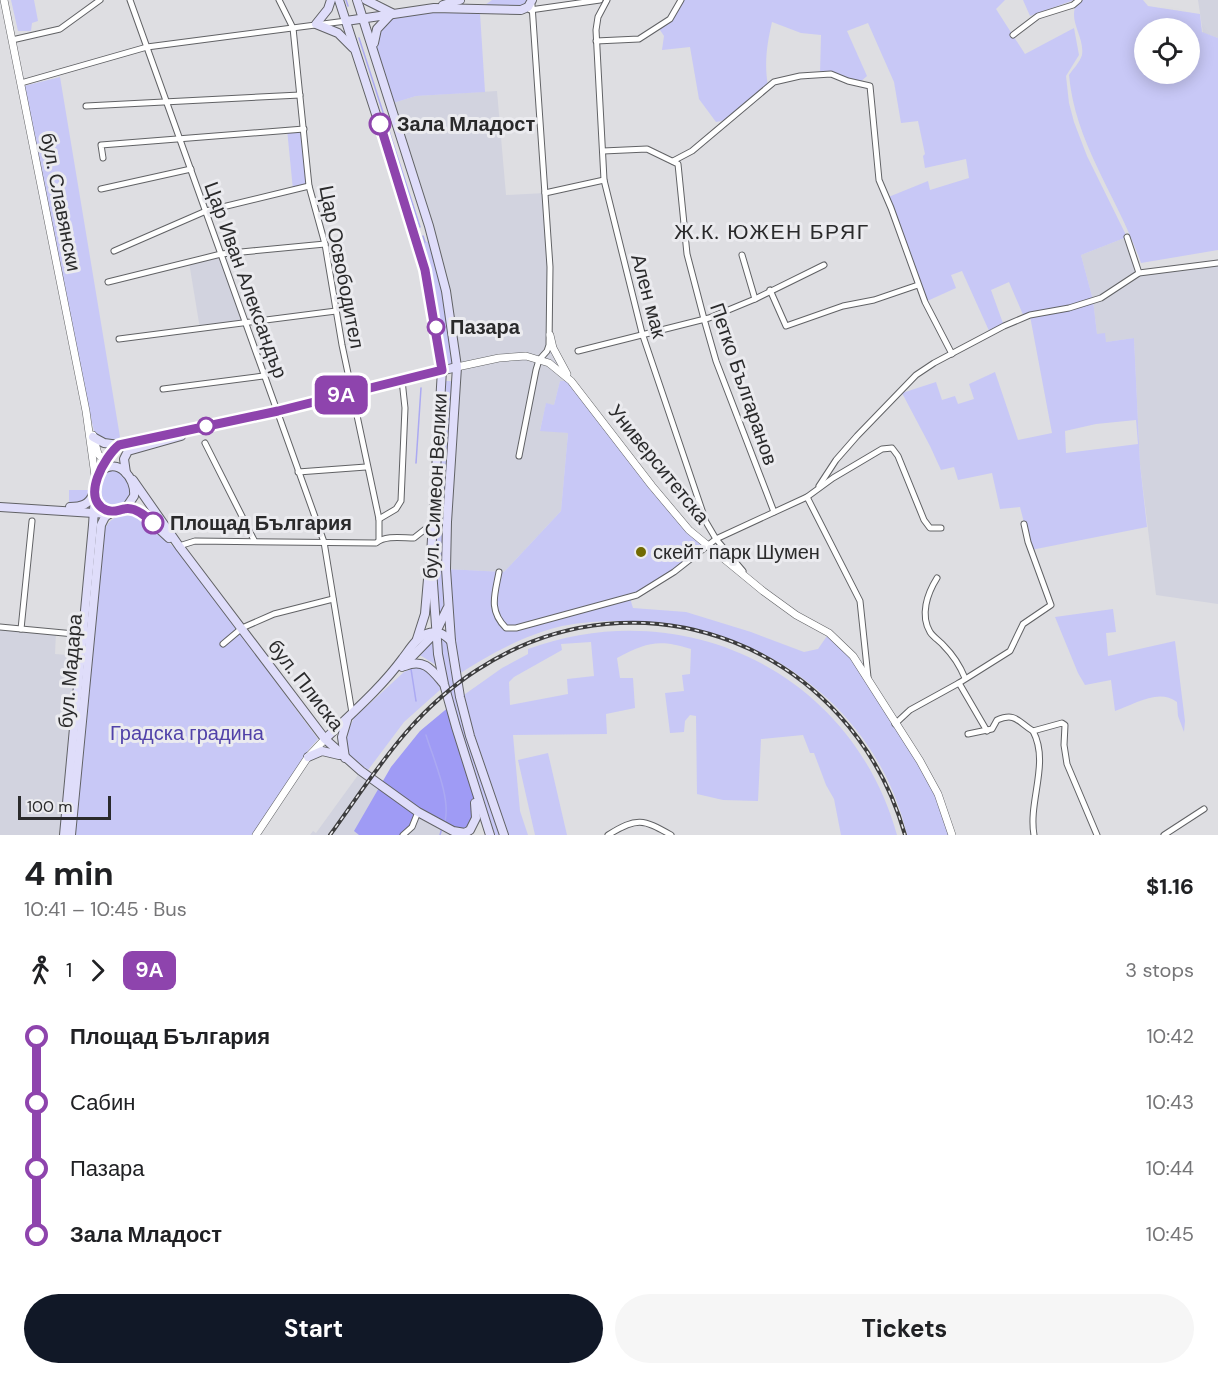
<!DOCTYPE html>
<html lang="en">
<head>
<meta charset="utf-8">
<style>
	body { margin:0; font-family:"DM Sans",sans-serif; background:#f6f6f6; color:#202124; height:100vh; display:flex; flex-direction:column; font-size:22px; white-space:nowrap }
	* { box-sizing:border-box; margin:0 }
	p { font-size:20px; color:#757577 }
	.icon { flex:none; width:33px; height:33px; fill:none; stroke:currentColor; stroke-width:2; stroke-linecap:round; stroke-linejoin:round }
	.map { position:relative; height:835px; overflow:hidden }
	.sheet { display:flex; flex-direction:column; background:#fff; flex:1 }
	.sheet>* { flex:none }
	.badge { padding:0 12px; border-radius:9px; font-size:21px; line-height:39px }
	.buttons { position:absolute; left:1134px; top:18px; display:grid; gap:12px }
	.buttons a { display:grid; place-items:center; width:66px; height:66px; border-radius:50%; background:#fff; box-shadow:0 3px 15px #0003; font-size:30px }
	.scale { position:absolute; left:18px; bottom:15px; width:93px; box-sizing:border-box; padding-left:6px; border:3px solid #2a2a2b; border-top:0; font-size:16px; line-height:21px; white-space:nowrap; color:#2a2a2b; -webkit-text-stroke:4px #ebebef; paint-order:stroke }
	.map>.badge { position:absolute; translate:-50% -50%; box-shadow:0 0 0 3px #fff }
	.legs { display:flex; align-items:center; gap:9px; height:66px; padding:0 24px; font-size:20px }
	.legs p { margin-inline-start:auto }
	.summary { display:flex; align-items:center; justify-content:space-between; height:102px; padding:0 24px }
	h1 { font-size:33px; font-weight:700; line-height:45px }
	.button { display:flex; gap:12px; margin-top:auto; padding:12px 24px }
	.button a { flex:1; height:69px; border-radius:36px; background:#111827; color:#fff; font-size:24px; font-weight:700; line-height:69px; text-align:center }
	.button a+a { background:#f6f6f6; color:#202124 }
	ul { padding:0 24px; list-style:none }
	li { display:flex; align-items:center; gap:21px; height:66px; font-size:22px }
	li i { display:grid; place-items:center; width:9px; height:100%; margin:0 8px; background:currentColor }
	li i::after { content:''; width:15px; height:15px; margin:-8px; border:4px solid; border-radius:50%; background:#fff }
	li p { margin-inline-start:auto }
	li:first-child i { background:linear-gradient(#0000 50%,currentColor 0) }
	li:last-child i { background:linear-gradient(currentColor 50%,#0000 0) }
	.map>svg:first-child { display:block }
	.built { fill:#d2d3df }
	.green { fill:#c8c8f6; fill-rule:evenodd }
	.forest { fill:#9f9bf5 }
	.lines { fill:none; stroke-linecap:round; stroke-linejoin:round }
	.stream { stroke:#aba9f2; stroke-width:1.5 }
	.minor-casing { stroke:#616265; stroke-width:7 }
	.tertiary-casing { stroke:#616265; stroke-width:8 }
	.secondary-casing { stroke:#616265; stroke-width:10 }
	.minor { stroke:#fff; stroke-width:5 }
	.tertiary { stroke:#fff; stroke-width:7 }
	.secondary { stroke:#dfddfa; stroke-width:8 }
	.rail-casing { stroke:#3d3d3e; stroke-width:4 }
	.rail { stroke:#ebebef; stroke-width:1.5; stroke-dasharray:4.5; stroke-linecap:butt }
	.line-1-casing { stroke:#fff; stroke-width:14 }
	.line-1 { stroke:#8e44ad; stroke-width:9 }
	.stop-1-dot { fill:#fff; stroke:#8e44ad; stroke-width:3 }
	.poi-dot { fill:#716a02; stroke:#ebebef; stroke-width:2 }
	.labels { text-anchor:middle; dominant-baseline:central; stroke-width:6; stroke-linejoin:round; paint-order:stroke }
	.stop-label { font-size:20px; font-weight:bold; fill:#2a2a2b; stroke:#ebebef; text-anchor:start }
	.street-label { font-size:20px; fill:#2a2a2b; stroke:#ebebef }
	.poi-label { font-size:20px; fill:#2a2a2b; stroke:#ebebef; text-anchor:start }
	.park-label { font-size:20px; fill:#5142a9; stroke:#ebebef }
	.neighbourhood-label { font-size:21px; letter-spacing:1.5px; fill:#2a2a2b; stroke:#ebebef }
</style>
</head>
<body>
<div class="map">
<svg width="1218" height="835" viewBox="0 0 1218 835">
	<rect width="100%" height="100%" fill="#dedee2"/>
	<g class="built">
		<polygon points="1198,0 1218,0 1218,38 1203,33"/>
		<polygon points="497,91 506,195 545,193 550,267 550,335 571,381 560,381 554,405 546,404 540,430 568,433 561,511 504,572 446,569 456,383 451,319 390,104 416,96"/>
		<polygon points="1127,237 1140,273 1218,263 1218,604 1156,595 1140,464 1134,338 1106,342 1097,334 1093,300 1081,255"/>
		<polygon points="221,254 245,323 200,329 189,262"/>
		<polygon points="0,627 56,632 55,654 81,656 64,835 0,835"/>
		<polygon points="361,771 459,835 310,835 313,831 316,833"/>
	</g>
	<g class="green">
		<polygon points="11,0 34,0 38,21 32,23 31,31 18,31"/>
		<polygon points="492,0 529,0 524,6 485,5"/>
		<path d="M 681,0 L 1005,0 L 996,9 L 1025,54 L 1074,28 L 1079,55 L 1066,76 L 1069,103 L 1074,122 L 1087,156 L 1127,237 L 1081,255 L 1093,300 L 1097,334 L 1105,333 L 1106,342 L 1134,338 L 1140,464 L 1147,527 L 1031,550 L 1020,507 L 1000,509 L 992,473 L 958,480 L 954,467 L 941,470 L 930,446 L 902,393 L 936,382 L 942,400 L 955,396 L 958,404 L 974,399 L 969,384 L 995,372 L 1018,440 L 1052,433 L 1030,316 L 1024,317 L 1009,282 L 991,290 L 1004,326 L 990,333 L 962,271 L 951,275 L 956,288 L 925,302 L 886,198 L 928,181 L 930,190 L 969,178 L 966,159 L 925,168 L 923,156 L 925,154 L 918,121 L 901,123 L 894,82 L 868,23 L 847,31 L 867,76 L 858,84 L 836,75 L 820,74 L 821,35 L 801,33 L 772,22 C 767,44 764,63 768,86 L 732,119 L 716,122 L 699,99 L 690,47 L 662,50 L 664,36 L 658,27 L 670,19 ZM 1136,420 L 1138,444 L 1066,453 L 1065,431 L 1096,424 Z"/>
		<polygon points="1023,0 1074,0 1030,16"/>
		<path d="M 1079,0 L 1143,0 L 1148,6 L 1200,14 L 1202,32 L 1218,38 L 1218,250 L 1141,263 C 1119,199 1075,144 1069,75 C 1073,69 1080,62 1082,55 C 1085,35 1065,19 1079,0 ZM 1144,28 L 1190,28 L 1190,74 L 1144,74 Z"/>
		<polygon points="434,8 480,13 485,92 416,96 390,104 375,53 377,29 392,13"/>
		<polygon points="60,77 120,437 117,440 106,441 95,435 82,381 24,86"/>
		<polygon points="287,129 304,129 309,186 293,190"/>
		<polygon points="433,240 457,367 442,370 418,244"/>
		<polygon points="444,381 454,381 442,576 444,611 438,622 433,555"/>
		<path d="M 560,381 L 571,381 L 652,486 L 709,546 L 630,598 L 633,608 L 686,612 L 751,632 L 804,652 L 818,649 L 829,633 L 846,648 L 920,761 L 952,835 L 907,835 C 876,703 754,619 621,621 C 601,621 582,622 562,626 C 524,635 488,655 456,676 L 461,697 L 502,668 L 528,654 L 528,649 C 685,592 852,673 897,835 L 841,835 L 834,799 L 826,785 L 814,753 L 810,753 L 803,735 L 761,739 L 758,801 L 723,800 L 697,794 L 696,716 L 690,715 L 685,721 L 684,732 L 670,733 L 665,693 L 684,691 L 682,675 L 690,674 L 691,649 C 659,639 647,642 617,658 L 620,678 L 633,678 L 635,708 L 606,714 L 607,734 L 513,735 L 520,811 L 528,835 L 495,835 L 447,685 L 439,635 L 450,642 L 446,569 L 504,572 L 561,511 L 568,433 L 540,431 L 546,403 L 554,405 ZM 591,642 L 594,676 L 567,679 L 568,694 L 510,705 L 509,682 L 514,677 L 562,650 L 561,644 Z"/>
		<polygon points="115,469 126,476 132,493 124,506 109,507 99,498 102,477 105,472"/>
		<polygon points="69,490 91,490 87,501 69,505"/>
		<path d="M 130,514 L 139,515 L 180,553 L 318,739 L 310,748 L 252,835 L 74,835 L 104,530 C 110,518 117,516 130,514 Z"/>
		<path d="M 1113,609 L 1116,632 L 1106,633 L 1108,656 L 1175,641 L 1185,721 L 1184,732 L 1178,716 L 1177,702 C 1158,688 1134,705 1115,711 L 1111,680 L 1085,685 L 1078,673 L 1055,617 Z"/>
		<polygon points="432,640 436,665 418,654"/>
		<polygon points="417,666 428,670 441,689 404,722 368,770 349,756 346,746 348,730 354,718 404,672"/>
		<polygon points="548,753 567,835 535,835 518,760"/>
	</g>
	<polygon class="forest" points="450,706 467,764 477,811 465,833 418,813 412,827 403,835 359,835 354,831 391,767 420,731"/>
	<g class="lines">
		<g class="stream">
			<polyline points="346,0 348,6"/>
			<polyline points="359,38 420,227"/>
			<polyline points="423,236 425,242"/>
			<polyline points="416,463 421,388"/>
			<polyline points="411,669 416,701"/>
			<path d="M 426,735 C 433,758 451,798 445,821"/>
			<polyline points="440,835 442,828"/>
		</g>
		<defs>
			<g id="minor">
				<polyline points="130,0 324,542 352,713"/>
				<polyline points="279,0 293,28 309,186 325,244 342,345 379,519 379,540"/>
				<polyline points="607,0 598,17 596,30 604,180 642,333 706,522 716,539 743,571"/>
				<polyline points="530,10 600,0"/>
				<polyline points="1013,35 1038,16 1073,5 1079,0"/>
				<polyline points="12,40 60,29 100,0"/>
				<polyline points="596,41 639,39 670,19 681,0"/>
				<polyline points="21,83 147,47 346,21"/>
				<polyline points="86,106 300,95"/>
				<polyline points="603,151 647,149 678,164 687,254 704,319 716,361 774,512"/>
				<polyline points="103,158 101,145 304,129"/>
				<polyline points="673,161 692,151 774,82 800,76 831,74 848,81 870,86 879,180 891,208 925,302 952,354"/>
				<polyline points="101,189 191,169"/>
				<polyline points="545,193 604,180"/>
				<polyline points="1127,237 1139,273"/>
				<polyline points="114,251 206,211 309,186"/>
				<polyline points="742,255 755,299"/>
				<polyline points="108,282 221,254 325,244"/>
				<polyline points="770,290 786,326 843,306 874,300 918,285"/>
				<polyline points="119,339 336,311"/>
				<polyline points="578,351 709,318 755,299 824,265"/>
				<polyline points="163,389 263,376"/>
				<polyline points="205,443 254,540"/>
				<polyline points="519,456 536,370 539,360 547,351 549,345 550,267 532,5"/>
				<polyline points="298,472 366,467"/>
				<polyline points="819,486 836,460 857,436 916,375 934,363 1004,326 1030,315 1069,308 1101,298 1139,273 1218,263"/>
				<polyline points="807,497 860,601 868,677"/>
				<polyline points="379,519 396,509 401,501 405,408 402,380"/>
				<path d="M 179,546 L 195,541 L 376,543 C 386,535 402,538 414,538 L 433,523"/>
				<path d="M 499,572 C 495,594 488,610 506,628 L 516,628 L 637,595 L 674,572 L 716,539 L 807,497 L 833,478 L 882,449 L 892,448 L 898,456 L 924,520 L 930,528 L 941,528"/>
				<path d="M 937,578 C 927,594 920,615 930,632 C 934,638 940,641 944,646 C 953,655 960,666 965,678"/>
				<polyline points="0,627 85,635"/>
				<polyline points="21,629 32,521"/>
				<polyline points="223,644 242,628 274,614 333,599"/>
				<polyline points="959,683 987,731"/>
				<polyline points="895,724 910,710 959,683 1010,651 1023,624 1051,605 1028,542 1024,524"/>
				<path d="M 1033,731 C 1050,763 1028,801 1034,835"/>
				<path d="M 968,734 L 992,729 L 997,720 C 1016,712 1018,722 1033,731 L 1062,723 L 1065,725 L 1064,745 L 1067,764 L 1097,835"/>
				<polyline points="403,835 412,827 418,812"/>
				<path d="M 608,835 C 637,817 643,819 671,835"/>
				<polyline points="1164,835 1204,809"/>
			</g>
			<g id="tertiary">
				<polyline points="4,0 86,411 96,483"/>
				<polyline points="550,335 553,348 567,374"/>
				<polyline points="457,367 499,358 526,356 549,363 571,381 652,486 689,530 763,591 796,615 829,633 853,656 920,761 938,794 952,835"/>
				<polyline points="93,435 98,454 108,464"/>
				<polyline points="256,835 308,757 325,739"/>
			</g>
			<g id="secondary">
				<polyline points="331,0 328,9 316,24 338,33 353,48"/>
				<polyline points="339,0 418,244 431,298 442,370 431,555 438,654 444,684 456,727 490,835"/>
				<polyline points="357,0 429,226 446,291 457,367 447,522 446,569 451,641 460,697 470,736 504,835"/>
				<polyline points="366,0 392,13 377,29 374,43"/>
				<polyline points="443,5 460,0"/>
				<polyline points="346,21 434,8 521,10 528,7 532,0"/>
				<polyline points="93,437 104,443 119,445"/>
				<polyline points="126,473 124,459 128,451 181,436"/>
				<polyline points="133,480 179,546 325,739 361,771 418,812 453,831 465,833 470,830 476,818 475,803"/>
				<path d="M 0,507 L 109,514 L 126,508 L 134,496 C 136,478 118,457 101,471"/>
				<path d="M 70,507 C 81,507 89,505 93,494"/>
				<polyline points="126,508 142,513 169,538"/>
				<polyline points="417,639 425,614 428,579"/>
				<path d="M 405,666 C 424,658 432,670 443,683"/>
				<polyline points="402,667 436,632 447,609"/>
				<path d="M 325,739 C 352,713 381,688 403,658 C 410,649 416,638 426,634 C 436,630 443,633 451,641"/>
				<polyline points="308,757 322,751 339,755"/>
				<polyline points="345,758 342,737 347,720"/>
				<path d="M 64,835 L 93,525 C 95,498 94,456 124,443 L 278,410 L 457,367"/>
				<polyline points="71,835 101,525 105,517 109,514"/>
			</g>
		</defs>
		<use href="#minor" class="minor-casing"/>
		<use href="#tertiary" class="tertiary-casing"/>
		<use href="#secondary" class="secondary-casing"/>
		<use href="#minor" class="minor"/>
		<use href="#tertiary" class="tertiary"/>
		<use href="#secondary" class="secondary"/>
		<defs>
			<path id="rail" d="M 330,835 C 375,773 410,713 477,670 C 642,562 852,648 905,835"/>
		</defs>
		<use href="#rail" class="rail-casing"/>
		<use href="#rail" class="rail"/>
	</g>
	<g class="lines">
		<defs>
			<path id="line-1" d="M 153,523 C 146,516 135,506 124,509 C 118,510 113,513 106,510 C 80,499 105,456 119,445 L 278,411 L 442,370 L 425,270 L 380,124"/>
		</defs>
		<use href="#line-1" class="line-1-casing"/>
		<use href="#line-1" class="line-1"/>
	</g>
	<g class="stop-1-dot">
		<circle cx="380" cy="124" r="10"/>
		<circle cx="436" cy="327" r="8"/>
		<circle cx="206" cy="426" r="8"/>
		<circle cx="153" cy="523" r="10"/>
	</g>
	<circle class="poi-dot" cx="641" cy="552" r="6"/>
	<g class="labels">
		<g class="stop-label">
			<text x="397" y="124">Зала Младост</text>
			<text x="450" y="327">Пазара</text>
			<text x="170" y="523">Площад България</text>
		</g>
		<g class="street-label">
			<text transform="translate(61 202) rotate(79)">бул. Славянски</text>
			<text transform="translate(342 267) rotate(79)">Цар Освободител</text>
			<text transform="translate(246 280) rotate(70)">Цар Иван Александър</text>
			<text transform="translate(649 296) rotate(75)">Ален мак</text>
			<text transform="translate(744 384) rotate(71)">Петко Българанов</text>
			<text transform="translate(659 464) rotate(51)">Университетска</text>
			<text transform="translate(435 486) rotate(-87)">бул. Симеон Велики</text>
			<text transform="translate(70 671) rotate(-85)">бул. Мадара</text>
			<text transform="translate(306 685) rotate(52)">бул. Плиска</text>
		</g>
		<g class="poi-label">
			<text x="653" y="552">скейт парк Шумен</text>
		</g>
		<g class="park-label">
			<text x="187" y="733">Градска градина</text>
		</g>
		<g class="neighbourhood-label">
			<text x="772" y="232">Ж.К. ЮЖЕН БРЯГ</text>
		</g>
	</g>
</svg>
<div class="buttons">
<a><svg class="icon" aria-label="locate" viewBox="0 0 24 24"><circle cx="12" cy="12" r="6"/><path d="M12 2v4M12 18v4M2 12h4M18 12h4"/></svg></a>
</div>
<div class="scale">100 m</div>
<b class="badge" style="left:341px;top:395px;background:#8e44ad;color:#fff">9А</b>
</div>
<section class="sheet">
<div class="summary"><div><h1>4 min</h1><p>10:41 – 10:45 · Bus</p></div><b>$1.16</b></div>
<div class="legs"><svg class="icon" aria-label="walk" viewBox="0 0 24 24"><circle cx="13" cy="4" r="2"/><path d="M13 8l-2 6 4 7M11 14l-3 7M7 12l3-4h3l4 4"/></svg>1<svg class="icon" aria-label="forward" viewBox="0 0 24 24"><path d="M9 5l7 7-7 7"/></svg><b class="badge" style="background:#8e44ad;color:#fff">9А</b><p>3 stops</p></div>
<ul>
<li><i style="color:#8e44ad"></i><b>Площад България</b><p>10:42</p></li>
<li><i style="color:#8e44ad"></i><span>Сабин</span><p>10:43</p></li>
<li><i style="color:#8e44ad"></i><span>Пазара</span><p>10:44</p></li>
<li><i style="color:#8e44ad"></i><b>Зала Младост</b><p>10:45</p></li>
</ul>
<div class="button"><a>Start</a><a>Tickets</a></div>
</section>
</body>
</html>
